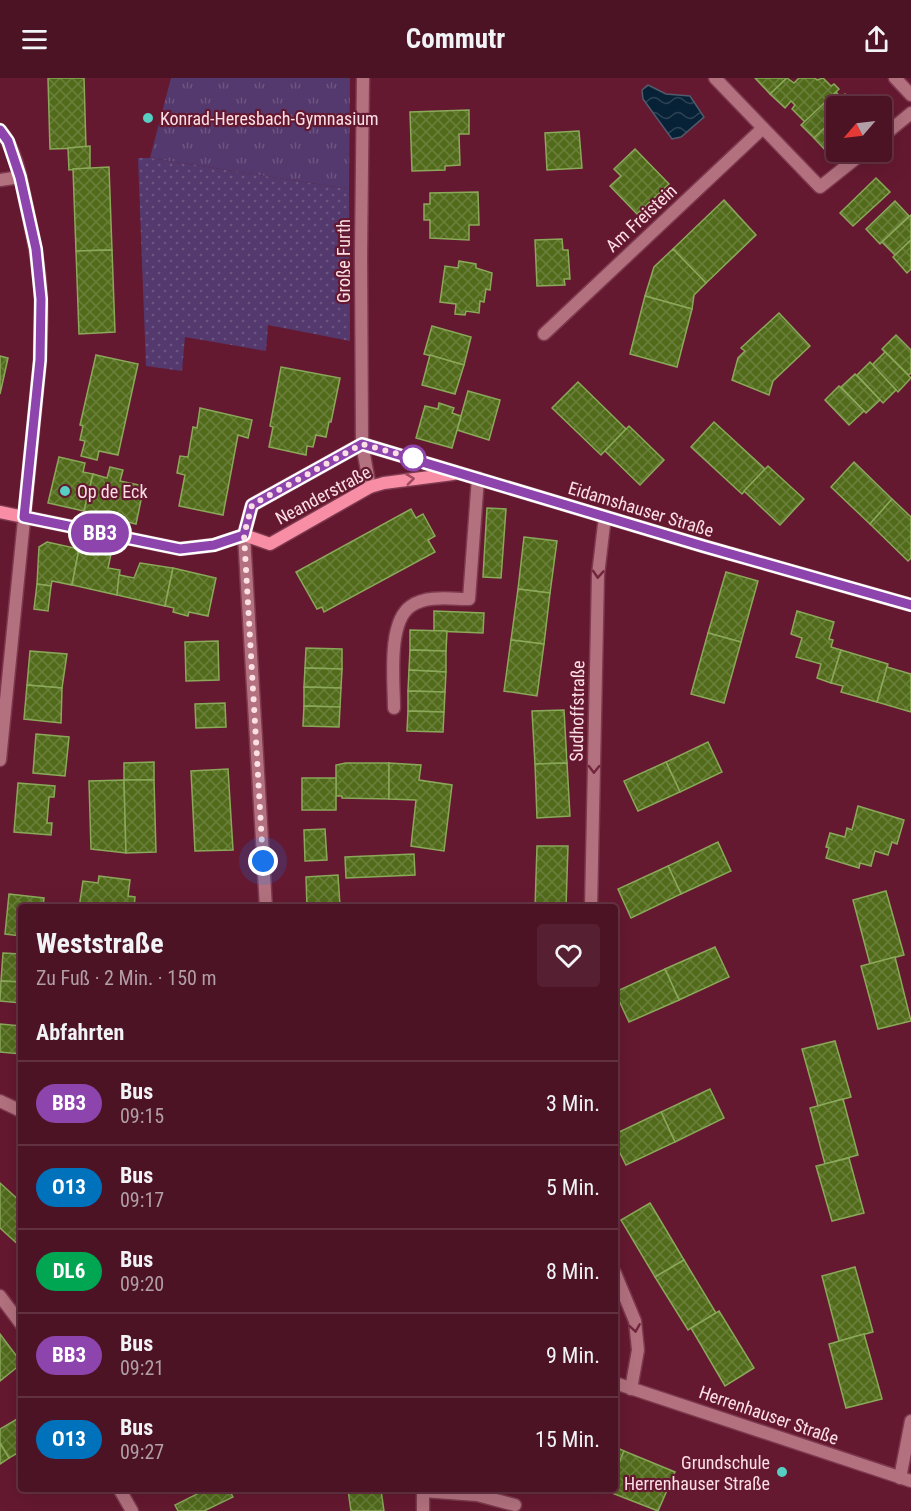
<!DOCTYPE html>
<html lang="de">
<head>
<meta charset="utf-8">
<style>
	body { margin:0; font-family:"Roboto Condensed",sans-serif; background:#562032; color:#f1f3f6; height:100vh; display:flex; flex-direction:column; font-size:22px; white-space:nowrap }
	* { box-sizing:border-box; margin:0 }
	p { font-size:20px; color:#b29ea7 }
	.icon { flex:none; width:33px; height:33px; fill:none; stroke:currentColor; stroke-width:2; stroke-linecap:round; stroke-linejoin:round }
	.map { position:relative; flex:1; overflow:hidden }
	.sheet { position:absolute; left:18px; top:826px; width:600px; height:588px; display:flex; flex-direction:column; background:#4c1325; border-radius:6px; box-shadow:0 6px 24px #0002,0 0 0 2px #633242 }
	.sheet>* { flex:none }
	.badge { padding:0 12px; border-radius:20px; font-size:21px; line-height:39px }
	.needle { width:39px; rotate:242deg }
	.buttons { position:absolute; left:826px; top:18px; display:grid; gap:12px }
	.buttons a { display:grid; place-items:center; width:66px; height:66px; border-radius:6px; background:#4c1325; box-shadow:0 6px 24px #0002,0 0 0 2px #633242; font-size:30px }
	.you { position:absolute; width:30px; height:30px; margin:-15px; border:4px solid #fff; border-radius:50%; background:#1a73e8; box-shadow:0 0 0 9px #1a73e833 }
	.map>.badge { position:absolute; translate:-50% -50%; box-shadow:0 0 0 3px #fff }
	h2 { padding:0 18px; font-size:22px; line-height:54px }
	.round { display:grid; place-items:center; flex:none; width:63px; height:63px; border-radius:6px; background:#562032 }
	.headline { display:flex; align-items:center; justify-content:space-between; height:102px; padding:0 18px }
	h1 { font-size:28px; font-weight:700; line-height:45px }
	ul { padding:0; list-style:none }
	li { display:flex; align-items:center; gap:18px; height:84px; padding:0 18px; border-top:2px solid #633242 }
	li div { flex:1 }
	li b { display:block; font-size:22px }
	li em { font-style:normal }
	li .badge { min-width:66px; font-weight:700; text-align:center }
	header { display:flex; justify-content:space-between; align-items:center; height:78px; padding:0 18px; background:#4c1325; font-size:27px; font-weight:700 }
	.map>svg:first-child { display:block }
	.grass { fill:url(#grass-tufts) }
	.garden { fill:url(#garden-dots) }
	.water { fill:url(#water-waves); stroke:#505b6b; stroke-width:1.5 }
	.building { fill:url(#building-cross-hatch); stroke:#8ba85a; stroke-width:1.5 }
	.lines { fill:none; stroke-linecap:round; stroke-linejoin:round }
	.lane-casing { stroke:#7d394e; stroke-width:15 }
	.street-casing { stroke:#7d394e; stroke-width:15 }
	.secondary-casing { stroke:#7d394e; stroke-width:15 }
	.lane { stroke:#b3717f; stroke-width:12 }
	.street { stroke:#b3717f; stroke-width:12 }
	.secondary { stroke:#f78ea6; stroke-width:12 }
	.oneway { stroke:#9f4860 }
	.oneway2 { stroke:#71263d }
	.line-casing { stroke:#fff; stroke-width:14 }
	.line { stroke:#8e44ad; stroke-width:9 }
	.walk { stroke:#fcdfe4; stroke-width:6; stroke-dasharray:0 10.8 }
	.poi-dot { fill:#57cec2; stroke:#651931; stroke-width:2 }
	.stop-dot { fill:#fff; stroke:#8e44ad; stroke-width:3 }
	.labels { text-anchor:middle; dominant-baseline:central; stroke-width:4.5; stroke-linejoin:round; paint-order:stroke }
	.poi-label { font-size:18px; fill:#fcdfe4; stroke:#651931; text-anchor:start }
	.street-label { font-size:18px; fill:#fcdfe4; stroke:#651931 }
</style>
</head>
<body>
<header><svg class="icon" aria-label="menu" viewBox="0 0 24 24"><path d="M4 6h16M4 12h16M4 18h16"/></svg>Commutr<svg class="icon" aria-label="share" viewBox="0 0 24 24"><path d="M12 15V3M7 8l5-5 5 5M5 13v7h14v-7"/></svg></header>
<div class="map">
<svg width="911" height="1433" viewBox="0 0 911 1433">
	<defs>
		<pattern id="grass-tufts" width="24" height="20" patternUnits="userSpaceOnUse" patternTransform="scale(1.5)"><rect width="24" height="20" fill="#53396d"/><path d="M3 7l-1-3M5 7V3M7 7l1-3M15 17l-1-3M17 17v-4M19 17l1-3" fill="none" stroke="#6d5582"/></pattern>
		<pattern id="garden-dots" width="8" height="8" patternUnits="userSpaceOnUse" patternTransform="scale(1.5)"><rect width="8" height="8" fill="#53396d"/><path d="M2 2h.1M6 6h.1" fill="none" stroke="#6d5582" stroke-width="1.8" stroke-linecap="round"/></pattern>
		<pattern id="water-waves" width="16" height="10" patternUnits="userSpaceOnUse" patternTransform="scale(1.5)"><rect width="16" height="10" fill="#072237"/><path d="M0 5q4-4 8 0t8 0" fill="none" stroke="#2c4254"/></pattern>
		<pattern id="building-cross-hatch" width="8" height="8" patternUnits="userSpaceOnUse" patternTransform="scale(1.5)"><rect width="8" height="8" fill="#516b1b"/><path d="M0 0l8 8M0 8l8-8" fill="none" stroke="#6b803c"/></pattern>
	</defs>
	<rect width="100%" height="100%" fill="#651931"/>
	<polygon class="grass" points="171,0 350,0 349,111 150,80"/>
	<polygon class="garden" points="138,80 150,80 349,111 350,263 268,247 266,273 185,259 182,293 146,288"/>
	<polygon class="water" points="648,7 666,16 690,18 704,39 681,59 672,61 643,21 642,12"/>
	<g class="building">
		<polygon points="48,0 84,0 86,70 50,71"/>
		<polygon points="755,0 787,0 770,16"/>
		<polygon points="787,0 794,5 799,0 815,0 817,2 823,0 831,8 834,6 839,11 805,44 792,31 795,27 791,23 785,30 770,16"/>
		<polygon points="836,14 841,20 845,16 852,24 847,28 837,28 837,38 814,60 801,47"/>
		<polygon points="469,32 469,56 459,56 460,87 445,88 445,92 412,93 410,34"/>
		<polygon points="837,38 837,65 827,74 814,60"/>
		<polygon points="579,53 582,90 547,92 545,55"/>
		<polygon points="90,68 90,90 69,92 68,70"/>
		<polygon points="635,71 669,106 637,136 610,108 621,98 614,91"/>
		<polygon points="109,89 112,172 76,173 73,91"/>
		<polygon points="876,100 890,114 853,148 840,135"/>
		<polygon points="478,114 479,147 469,147 469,162 430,160 430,142 424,142 424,126 430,126 430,115"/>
		<polygon points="724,122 756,157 706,205 673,171"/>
		<polygon points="895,123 909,138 880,166 866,151"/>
		<polygon points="911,137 911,162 895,177 882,164"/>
		<polygon points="562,161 563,172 568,172 570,201 564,201 565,207 537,208 535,162"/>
		<polygon points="911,162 911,191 907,195 893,179"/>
		<polygon points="673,171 706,205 694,217 692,231 645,218 654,189"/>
		<polygon points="112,172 115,254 79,256 76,173"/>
		<polygon points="459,183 476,186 476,190 492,195 490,212 486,211 484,224 480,223 479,235 466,233 465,237 455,236 456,226 440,224 445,188 458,190"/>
		<polygon points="645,218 692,231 677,289 630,276"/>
		<polygon points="779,235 810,268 773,303 769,317 732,302 738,280 745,273 741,270"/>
		<polygon points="432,248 471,259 464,287 424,276"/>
		<polygon points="896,257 911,272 911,295 908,297 882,271"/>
		<polygon points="885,274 911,300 898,314 872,287"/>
		<polygon points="96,277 138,286 118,377 99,373 97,382 81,378 85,363 80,362 83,348 80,347"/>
		<polygon points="430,277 464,287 455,316 422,307"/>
		<polygon points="0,278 8,280 0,316"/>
		<polygon points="870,284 896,312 883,325 857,297"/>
		<polygon points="281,289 340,300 331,344 329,344 326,359 316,357 313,369 307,368 306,377 269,369 273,349 270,348"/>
		<polygon points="855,296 880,322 866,335 841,309"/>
		<polygon points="578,304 626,351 601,377 552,330"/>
		<polygon points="839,308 864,333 849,347 825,322"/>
		<polygon points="468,313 500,322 489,362 457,352"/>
		<polygon points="439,325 454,330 452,335 461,338 452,370 416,360 425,328 438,331"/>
		<polygon points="200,330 252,342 248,360 238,357 223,437 179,428 185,397 177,395 180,378 188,379 193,349 197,350"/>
		<polygon points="714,344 765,391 742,416 691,369"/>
		<polygon points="629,348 664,382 640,407 605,373"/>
		<polygon points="59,379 85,385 83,394 93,396 84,433 48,425"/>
		<polygon points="854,384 892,421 870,446 831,409"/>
		<polygon points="768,388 804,421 780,447 744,413"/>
		<polygon points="110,389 123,392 120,403 144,408 136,446 84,433 93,396 107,400"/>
		<polygon points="892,421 911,439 911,480 908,483 870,446"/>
		<polygon points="487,430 506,431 501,500 483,499"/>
		<polygon points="411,431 416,440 423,436 435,458 428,462 435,474 324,534 322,529 317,531 296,494"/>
		<polygon points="524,459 557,463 550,515 518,511"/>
		<polygon points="47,464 79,471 72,507 52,503 51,508 37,506 39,469"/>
		<polygon points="79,471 111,476 108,490 120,492 117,517 72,507"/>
		<polygon points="140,485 173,490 165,528 117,517 119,497 134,500"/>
		<polygon points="173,490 216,500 208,538 189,534 188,538 173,534 174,530 165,528"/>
		<polygon points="726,494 758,503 741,564 708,555"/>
		<polygon points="37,506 51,508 48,533 34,531"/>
		<polygon points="518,511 550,515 544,566 511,562"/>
		<polygon points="434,533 484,535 483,555 434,553"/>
		<polygon points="797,533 834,544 829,561 833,562 831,569 841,572 831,605 817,600 821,586 796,579 802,560 791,556"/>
		<polygon points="410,552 447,553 446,573 410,572"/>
		<polygon points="708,555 741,564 724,625 691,616"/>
		<polygon points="511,562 544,566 537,618 504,613"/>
		<polygon points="218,563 219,602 186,603 185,564"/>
		<polygon points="306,570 342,571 342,591 305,590"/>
		<polygon points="410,572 446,573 446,594 409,592"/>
		<polygon points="841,572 888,586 877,624 841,614 843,608 831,605"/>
		<polygon points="30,573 67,576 62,610 27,607"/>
		<polygon points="887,589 911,596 911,634 877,624"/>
		<polygon points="305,590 342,591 341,610 304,609"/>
		<polygon points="409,592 446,594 445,614 408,613"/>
		<polygon points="27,607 62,610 61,645 24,641"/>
		<polygon points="304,609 341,610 340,629 304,628"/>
		<polygon points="408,613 445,614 444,634 408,633"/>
		<polygon points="225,625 226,649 196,650 195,626"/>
		<polygon points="304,628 340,629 339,649 303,648"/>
		<polygon points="564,632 567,685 535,686 532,633"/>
		<polygon points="408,633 444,634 443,654 407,653"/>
		<polygon points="36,656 69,659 65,698 33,695"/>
		<polygon points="708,664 722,694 680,714 666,684"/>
		<polygon points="154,684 154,702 124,702 124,685"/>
		<polygon points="666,684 680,714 638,733 624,703"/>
		<polygon points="346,685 389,685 389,721 342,720 342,718 336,718 336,687"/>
		<polygon points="389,685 421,687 419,702 452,707 444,773 411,768 416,722 389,721"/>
		<polygon points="567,685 570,738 537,740 535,686"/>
		<polygon points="228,691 233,772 195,773 191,693"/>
		<rect x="302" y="700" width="34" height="32"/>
		<polygon points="124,702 126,775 91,771 89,703"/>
		<polygon points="124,702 154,702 156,774 126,775"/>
		<polygon points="18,705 55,708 54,719 49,719 47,745 52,745 51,757 14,754"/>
		<polygon points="858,728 904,742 897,766 892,764 888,777 875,773 871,788 860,785 859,790 826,780 829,770 826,769 830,755 845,759 847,750 852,752"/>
		<polygon points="325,751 327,782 305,783 304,752"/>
		<polygon points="718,764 731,793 681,816 668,788"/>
		<polygon points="537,768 568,768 566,830 535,830"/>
		<polygon points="414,776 415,797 346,800 345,779"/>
		<polygon points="668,788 681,816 631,840 618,811"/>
		<polygon points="338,797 340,828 307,830 306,799"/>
		<polygon points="99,798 130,802 128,818 135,819 134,830 79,830 83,803 98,805"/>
		<polygon points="886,813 904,877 870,886 853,822"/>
		<polygon points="9,816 44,820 43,830 21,830 21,858 5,856"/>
		<polygon points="715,869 729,899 679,922 665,891"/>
		<polygon points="3,875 21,876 21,904 1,903"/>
		<polygon points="895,879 911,943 878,951 861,888"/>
		<polygon points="665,891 679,922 629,944 615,914"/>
		<polygon points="1,903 21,904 21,925 0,923"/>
		<polygon points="0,946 21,948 21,976 0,974"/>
		<polygon points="835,963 851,1019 818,1028 802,971"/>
		<polygon points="710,1011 724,1040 675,1064 661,1034"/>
		<polygon points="843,1021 858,1077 825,1086 810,1030"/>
		<polygon points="661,1034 675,1064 626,1087 615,1065 615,1056"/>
		<polygon points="849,1080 864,1135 832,1143 816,1088"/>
		<polygon points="0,1105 21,1124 21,1169 0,1150"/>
		<polygon points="650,1125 684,1182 655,1199 621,1142"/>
		<polygon points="684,1182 716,1235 688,1252 655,1199"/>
		<polygon points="855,1189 873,1254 839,1263 822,1198"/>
		<polygon points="719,1233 754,1290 725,1308 691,1250"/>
		<polygon points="0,1256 21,1284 21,1286 0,1303"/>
		<polygon points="864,1256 882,1321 846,1330 829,1266"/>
		<polygon points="17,1341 21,1348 21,1373 9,1380 0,1365 0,1351"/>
		<polygon points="0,1365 9,1380 0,1386"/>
		<polygon points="615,1369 624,1373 615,1395"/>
		<polygon points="624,1373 675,1394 658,1433 607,1413 615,1412 615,1395"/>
		<polygon points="205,1412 229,1412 233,1419 204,1433 178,1433 175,1427"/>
		<polygon points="348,1412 381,1412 384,1433 351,1433"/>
	</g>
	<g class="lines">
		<defs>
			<g id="lane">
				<polyline points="0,102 20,99"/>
				<path d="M 394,630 C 394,604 387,544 411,528 C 427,517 451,521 469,521 L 478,400"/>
				<polyline points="423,1413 477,1417 515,1427"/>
			</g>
			<g id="street">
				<polyline points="363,0 361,177 362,366 370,409"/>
				<polyline points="715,0 820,109 864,74"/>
				<polyline points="895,0 911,17"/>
				<path d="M 0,52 C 16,72 20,96 25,121 C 32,154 40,188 41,222 C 42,242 40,262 40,282 L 0,682"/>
				<polyline points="882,59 911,35"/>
				<polyline points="544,256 763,50"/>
				<polyline points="244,457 266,830"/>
				<polyline points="591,830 598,497 605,438"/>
				<polyline points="0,1023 21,1033"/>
				<polyline points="615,1195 635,1243 638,1272 631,1311"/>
				<polyline points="0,1218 21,1246"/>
				<polyline points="615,1305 911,1403"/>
				<polyline points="900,1400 911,1343"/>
				<polyline points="120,1412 132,1433"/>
				<polyline points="423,1412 423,1433"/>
			</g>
			<g id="secondary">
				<polyline points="0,434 180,471 214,467 244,457 270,466 370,409 384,405 453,396"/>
				<polyline points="244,457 252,427 362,366 703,468 911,527"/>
			</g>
		</defs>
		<use href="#lane" class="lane-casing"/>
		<use href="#street" class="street-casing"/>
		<use href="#secondary" class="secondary-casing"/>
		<use href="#lane" class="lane"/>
		<use href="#street" class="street"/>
		<use href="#secondary" class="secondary"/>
	</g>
	<defs><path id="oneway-chevron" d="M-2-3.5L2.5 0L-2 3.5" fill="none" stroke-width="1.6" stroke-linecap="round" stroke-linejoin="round" transform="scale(1.5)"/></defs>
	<use class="oneway" href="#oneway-chevron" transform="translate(410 401) rotate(-7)"/>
	<g class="oneway2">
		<use href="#oneway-chevron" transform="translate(598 496) rotate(94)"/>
		<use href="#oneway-chevron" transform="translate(594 691) rotate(91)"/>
		<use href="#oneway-chevron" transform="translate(635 1250) rotate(81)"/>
	</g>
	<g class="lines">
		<defs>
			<polyline id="line" points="0,52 8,63 20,99 36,171 41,221 40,282 24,439 180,471 214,467 244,457 252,427 362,366 703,468 911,527"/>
		</defs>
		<use href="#line" class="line-casing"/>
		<use href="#line" class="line"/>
		<polyline class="walk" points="263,783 244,457 252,427 362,366 413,380"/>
	</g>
	<g class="poi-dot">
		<circle cx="148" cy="40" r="6"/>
		<circle cx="65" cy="413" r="6"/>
		<circle cx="782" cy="1394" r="6"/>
	</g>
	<circle class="stop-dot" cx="413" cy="380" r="12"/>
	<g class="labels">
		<g class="poi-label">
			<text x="160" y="40">Konrad-Heresbach-Gymnasium</text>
			<text x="77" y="413">Op de Eck</text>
			<text x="770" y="1384" text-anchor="end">Grundschule<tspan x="770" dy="21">Herrenhauser Straße</tspan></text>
		</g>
		<g class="street-label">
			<text transform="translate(641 140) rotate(-43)">Am Freistein</text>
			<text transform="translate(343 183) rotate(-90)">Große Furth</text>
			<text transform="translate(323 417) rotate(-28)">Neanderstraße</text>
			<text transform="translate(641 431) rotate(17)">Eidamshauser Straße</text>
			<text transform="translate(577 633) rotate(-89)">Sudhoffstraße</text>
			<text transform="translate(769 1337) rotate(19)">Herrenhauser Straße</text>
		</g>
	</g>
</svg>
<div class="buttons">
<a><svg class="needle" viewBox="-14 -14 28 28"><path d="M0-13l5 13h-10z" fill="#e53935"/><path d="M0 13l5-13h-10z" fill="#b29ea7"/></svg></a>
</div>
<div class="you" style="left:263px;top:783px"></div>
<b class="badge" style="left:100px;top:455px;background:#8e44ad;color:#fff">BB3</b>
<section class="sheet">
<div class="headline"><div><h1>Weststraße</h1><p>Zu Fuß · 2 Min. · 150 m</p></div><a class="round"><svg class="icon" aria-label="heart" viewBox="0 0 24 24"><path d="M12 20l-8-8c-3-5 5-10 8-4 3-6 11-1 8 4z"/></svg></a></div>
<h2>Abfahrten</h2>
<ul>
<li><span class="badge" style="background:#8e44ad;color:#fff">BB3</span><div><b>Bus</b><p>09:15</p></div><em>3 Min.</em></li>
<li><span class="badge" style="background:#0072bc;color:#fff">O13</span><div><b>Bus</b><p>09:17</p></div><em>5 Min.</em></li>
<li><span class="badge" style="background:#00a651;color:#fff">DL6</span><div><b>Bus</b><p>09:20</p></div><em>8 Min.</em></li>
<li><span class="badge" style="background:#8e44ad;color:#fff">BB3</span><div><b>Bus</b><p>09:21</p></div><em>9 Min.</em></li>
<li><span class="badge" style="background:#0072bc;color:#fff">O13</span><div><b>Bus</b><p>09:27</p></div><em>15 Min.</em></li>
</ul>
</section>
</div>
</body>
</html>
